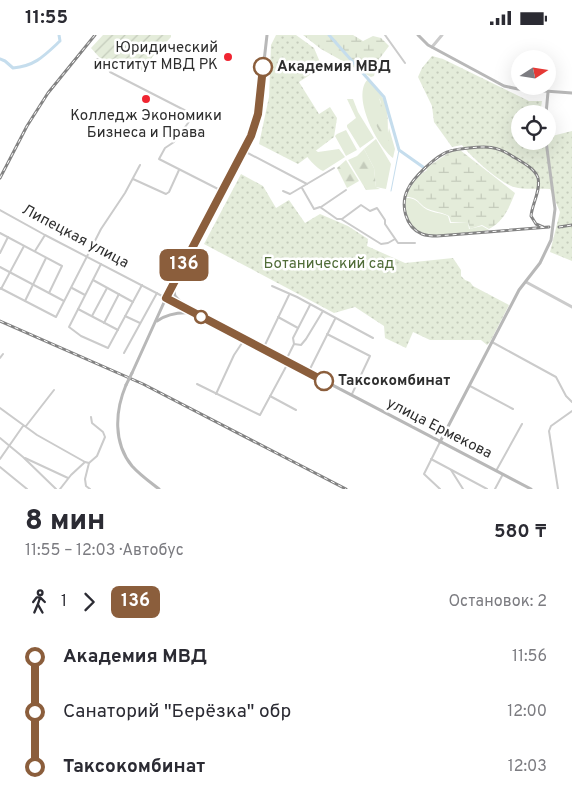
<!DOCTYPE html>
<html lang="ru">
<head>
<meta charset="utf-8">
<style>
	body { margin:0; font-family:Overpass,sans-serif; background:#f7f7f7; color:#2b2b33; height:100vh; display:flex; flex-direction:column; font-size:19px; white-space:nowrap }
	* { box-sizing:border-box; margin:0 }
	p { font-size:16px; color:#7c7c81 }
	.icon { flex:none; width:28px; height:28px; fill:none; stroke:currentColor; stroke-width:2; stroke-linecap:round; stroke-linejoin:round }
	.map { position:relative; height:454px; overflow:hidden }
	.panel { display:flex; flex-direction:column; background:#fff; flex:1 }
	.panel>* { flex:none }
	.badge { padding:0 10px; border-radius:8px; font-size:18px; line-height:32px }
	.needle { width:32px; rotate:78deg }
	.tools { position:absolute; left:511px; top:15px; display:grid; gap:10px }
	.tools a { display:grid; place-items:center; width:45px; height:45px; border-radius:50%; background:#fff; box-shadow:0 5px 20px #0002; font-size:25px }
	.map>.badge { position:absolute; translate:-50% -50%; box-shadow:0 0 0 2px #fff }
	.legs { display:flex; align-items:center; gap:8px; height:55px; padding:0 25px; font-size:16px }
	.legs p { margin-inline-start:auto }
	.head { display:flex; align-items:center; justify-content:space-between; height:85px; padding:0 25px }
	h1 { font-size:28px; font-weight:800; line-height:38px }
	ul { padding:0 25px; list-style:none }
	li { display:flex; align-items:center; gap:18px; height:55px; font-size:19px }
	li i { display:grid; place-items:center; width:8px; height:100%; margin:0 6px; background:currentColor }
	li i::after { content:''; width:12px; height:12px; margin:-6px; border:4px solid; border-radius:50%; background:#fff }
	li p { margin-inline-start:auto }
	li:first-child i { background:linear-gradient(#0000 50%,currentColor 0) }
	li:last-child i { background:linear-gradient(currentColor 50%,#0000 0) }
	.status { display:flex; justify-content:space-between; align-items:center; height:35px; padding:0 25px; background:#fff; direction:ltr }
	.status svg { height:14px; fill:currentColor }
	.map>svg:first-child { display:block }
	.grass { fill:#e4ecda }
	.forest { fill:url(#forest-firs) }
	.wetland { fill:url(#wetland-marsh) }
	.park { fill:url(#park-dots) }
	.garden { fill:url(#garden-furrows) }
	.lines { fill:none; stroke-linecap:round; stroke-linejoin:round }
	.stream { stroke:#c5dded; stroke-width:1 }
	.river { stroke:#c5dded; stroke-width:3 }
	.minor { stroke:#cbcbcb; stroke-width:2 }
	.tertiary { stroke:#cbcbcb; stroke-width:3 }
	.secondary { stroke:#b8b8b8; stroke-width:3 }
	.rail-casing { stroke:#838383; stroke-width:3 }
	.rail { stroke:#fff; stroke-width:1; stroke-dasharray:4; stroke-linecap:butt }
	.secondary-bridge { stroke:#b8b8b8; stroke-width:3 }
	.line-1-casing { stroke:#fff; stroke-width:11 }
	.line-1 { stroke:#8b5e3c; stroke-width:8 }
	.poi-dot { fill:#f02531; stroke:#fff; stroke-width:2 }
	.stop-1-dot { fill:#fff; stroke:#8b5e3c; stroke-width:2.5 }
	.labels { text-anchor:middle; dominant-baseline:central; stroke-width:5; stroke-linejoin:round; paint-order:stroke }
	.poi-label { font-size:15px; fill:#2e2e2e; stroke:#fff; text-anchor:end }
	.stop-label { font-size:15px; font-weight:bold; fill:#2e2e2e; stroke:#fff; text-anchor:start }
	.street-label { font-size:15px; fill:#2e2e2e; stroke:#fff }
	.park-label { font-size:15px; fill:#506c38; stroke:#fff }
</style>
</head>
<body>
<div class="status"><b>11:55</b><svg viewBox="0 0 49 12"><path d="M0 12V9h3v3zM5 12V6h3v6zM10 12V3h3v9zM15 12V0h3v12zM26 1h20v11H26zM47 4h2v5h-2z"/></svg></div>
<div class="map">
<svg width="572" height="454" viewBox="0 0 572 454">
	<defs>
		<pattern id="forest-firs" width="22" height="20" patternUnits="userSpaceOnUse" patternTransform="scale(1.25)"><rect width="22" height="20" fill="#e4ecda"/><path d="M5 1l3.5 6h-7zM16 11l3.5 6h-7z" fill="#c4cbbb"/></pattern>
		<pattern id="wetland-marsh" width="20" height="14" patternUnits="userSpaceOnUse" patternTransform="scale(1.25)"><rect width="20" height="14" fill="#e4ecda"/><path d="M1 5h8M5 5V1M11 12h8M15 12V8" fill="none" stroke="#c4cbbb"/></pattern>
		<pattern id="park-dots" width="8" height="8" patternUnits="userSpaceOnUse" patternTransform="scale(1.25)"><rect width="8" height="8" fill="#e4ecda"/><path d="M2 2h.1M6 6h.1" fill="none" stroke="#c4cbbb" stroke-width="1.8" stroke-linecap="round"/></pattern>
		<pattern id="garden-furrows" width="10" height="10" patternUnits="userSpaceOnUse" patternTransform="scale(1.25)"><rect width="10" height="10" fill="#e4ecda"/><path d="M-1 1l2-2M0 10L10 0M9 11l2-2" fill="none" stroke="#c4cbbb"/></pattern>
	</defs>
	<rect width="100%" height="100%" fill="#fff"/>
	<g class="grass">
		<path d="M 368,44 L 379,58 L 377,57 L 382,72 C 375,84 375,89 383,100 L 388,98 L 389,93 L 395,114 L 393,123 C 377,111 351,61 368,44 Z"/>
		<polygon points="347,64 353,64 358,77 374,103 360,113 347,92 347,90 356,83"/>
		<polygon points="346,95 357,115 346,121 335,101 337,99"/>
		<polygon points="376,104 391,129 386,154 376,152 374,133 364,114"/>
		<path d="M 312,113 L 318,117 L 339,114 L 345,122 L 323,136 C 317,134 306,121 301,114 Z"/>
		<path d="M 406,163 C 419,163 419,171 428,175 C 434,178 442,178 448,181 L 450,188 L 468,187 L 469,194 L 482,191 L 489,195 L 482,197 C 465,198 443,203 427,200 C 410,197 403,177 406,163 Z"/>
	</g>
	<g class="forest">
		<path d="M 377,56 C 392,69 386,90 389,106 L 387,106 C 383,101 378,95 376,89 C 374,80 384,74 380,65 C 379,63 377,61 376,58 Z"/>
		<polygon points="364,114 374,133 376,152 380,154 366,155 348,125 357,121"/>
		<polygon points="346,125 359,146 347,153 337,133"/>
	</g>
	<g class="wetland">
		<polygon points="303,0 353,0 363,6 373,1 381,3 389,11 377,27 374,41 371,42 321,14"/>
		<path d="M 460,115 L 515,158 C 509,173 504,186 489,194 L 482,190 L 470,194 L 468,187 L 451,187 L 449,181 C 442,177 435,177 428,174 C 419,170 419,162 406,162 C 409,152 417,141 427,135 L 426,133 L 450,117 Z"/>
	</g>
	<g class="park">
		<polygon points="276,0 296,0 314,13 322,32 299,47 319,79 330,72 337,83 334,102 298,129 259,109 269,62 271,10"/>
		<path d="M 432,21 L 443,24 L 529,66 L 542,66 L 540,79 L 520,79 L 520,106 L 548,106 L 548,102 L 572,96 L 572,226 L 550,217 L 560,177 L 550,154 C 539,153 525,155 514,152 C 500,148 471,122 462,110 L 452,112 L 434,87 L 432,71 L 418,42 L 422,33 Z"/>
		<polygon points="241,139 263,151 276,173 289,165 305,188 320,179 348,191 368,204 367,211 405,228 453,223 461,235 461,241 465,245 470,247 473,251 509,270 490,307 487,310 481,305 430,305 413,297 406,313 385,303 384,291 355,272 334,278 204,209"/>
	</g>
	<polygon class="garden" points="103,0 171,0 171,2 153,21 143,36 130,30 123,36 99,22 91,13"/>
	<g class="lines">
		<polyline class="stream" points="391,156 399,115"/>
		<g class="river">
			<polyline points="329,0 384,62 399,115 423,132"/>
			<path d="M 0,24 L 5,26 L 13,33 C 35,31 44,21 60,6 L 59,0"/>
		</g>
		<g class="minor">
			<polyline points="385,0 405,28"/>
			<polyline points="97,24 108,30 110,37 194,80 174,107 165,113 159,124 222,156"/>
			<polyline points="244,116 307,149"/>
			<polyline points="133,144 166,159 169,157 179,135"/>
			<polyline points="302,153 314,174 320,172 337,184 342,184 361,170 370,176 377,173 385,185 385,189 398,208 415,208"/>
			<polyline points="283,156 290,159 334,133"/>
			<polyline points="321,172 346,155"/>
			<polyline points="0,175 45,200 166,263"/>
			<polyline points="341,184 381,209 388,208 395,204"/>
			<polyline points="0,198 62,231 49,258"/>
			<polyline points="35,216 45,200"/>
			<polyline points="0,218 8,202"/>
			<polyline points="101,229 69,292 81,301 108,313 142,250"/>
			<polyline points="0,232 64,266"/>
			<polyline points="93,245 133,267"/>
			<polyline points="272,251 297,262 373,303"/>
			<polyline points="0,253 56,282 101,194 125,158 140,130"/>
			<polyline points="72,253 85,260"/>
			<polyline points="1,254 24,211"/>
			<polyline points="25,266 46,223"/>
			<polyline points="78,274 118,295"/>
			<polyline points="92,281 107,253"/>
			<polyline points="125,281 140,288"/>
			<polyline points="278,282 298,293"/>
			<polyline points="104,288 119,259"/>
			<polyline points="327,299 370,321 352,359"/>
			<polyline points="492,307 556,342 566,361 572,367"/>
			<polyline points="294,309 293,303 310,270"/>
			<polyline points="263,314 289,260"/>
			<polyline points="124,318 157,258"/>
			<polyline points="0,323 3,319"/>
			<polyline points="286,325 294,309 301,310 306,304 323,276"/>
			<polyline points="308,338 335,284"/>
			<polyline points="197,349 260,380 288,328"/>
			<polyline points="470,351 513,374"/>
			<polyline points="216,359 234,320 244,305"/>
			<polyline points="270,361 296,375"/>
			<polyline points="0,373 37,400 85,427"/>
			<polyline points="0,403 23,422 56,454"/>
			<polyline points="25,423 68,443"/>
			<polyline points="0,424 23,391 26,391 54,355"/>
			<polyline points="431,424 487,454"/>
			<polyline points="0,432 27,454"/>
			<polyline points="451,435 463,454"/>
			<polyline points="496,436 522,389"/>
			<polyline points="60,454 71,440 85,427 89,428"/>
			<polyline points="90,454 86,451 85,444 89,428 97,421 105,402 103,397 92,388 91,382"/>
			<polyline points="440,454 424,439 440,407"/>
			<polyline points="495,454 503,439"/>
			<polyline points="558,454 549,396 551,391 572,376"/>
		</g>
		<g class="tertiary">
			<polyline points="432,12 442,0"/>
			<polyline points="526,247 572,272"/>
		</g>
		<g class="secondary">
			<polyline points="418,0 428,10 504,51 518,54 572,58"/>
			<polyline points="546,79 548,57"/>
			<polyline points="173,253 175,261 185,272"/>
			<polyline points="166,263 531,454"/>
			<path d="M 157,286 C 167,279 180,277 192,278"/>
			<polyline points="132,338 166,263 254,95 258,79 267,0"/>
			<path d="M 126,350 C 115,376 113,408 132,431 C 140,440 150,447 159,454"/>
			<polyline points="440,407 519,255 540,228 551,205 555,174 546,106"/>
		</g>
		<defs>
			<g id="rail">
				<polyline points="0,143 27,91 48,58 95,0"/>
				<path d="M 543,192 L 536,189 L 531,181 C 532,169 541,155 538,143 C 535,133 520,126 512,121 C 497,111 486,111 469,113 C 460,114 451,114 443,119 C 432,125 413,143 408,154 C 400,169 405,192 422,199 C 427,201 432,201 437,201 L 549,192"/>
				<polyline points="559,192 572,190"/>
				<polyline points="0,286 143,349 346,454"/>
			</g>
		</defs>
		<use href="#rail" class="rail-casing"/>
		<use href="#rail" class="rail"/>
		<polyline class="secondary-bridge" points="126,350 132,338"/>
	</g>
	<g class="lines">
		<defs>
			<polyline id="line-1" points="263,32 258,79 251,101 166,263 324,346"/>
		</defs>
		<use href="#line-1" class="line-1-casing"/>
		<use href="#line-1" class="line-1"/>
	</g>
	<g class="poi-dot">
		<circle cx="228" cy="22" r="5"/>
		<circle cx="146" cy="64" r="5"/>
	</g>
	<g class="stop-1-dot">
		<circle cx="263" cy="32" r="9"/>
		<circle cx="201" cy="282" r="6"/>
		<circle cx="324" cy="346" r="9"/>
	</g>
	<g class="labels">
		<g class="poi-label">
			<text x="218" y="13">Юридический<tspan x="218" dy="17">институт МВД РК</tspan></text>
			<text x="146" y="81" text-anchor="middle">Колледж Экономики<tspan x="146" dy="17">Бизнеса и Права</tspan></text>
		</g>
		<g class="stop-label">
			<text x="277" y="32">Академия МВД</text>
			<text x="338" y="346">Таксокомбинат</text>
		</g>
		<g class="street-label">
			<text transform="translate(75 202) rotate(28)">Липецкая улица</text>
			<text transform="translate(439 394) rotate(27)">улица Ермекова</text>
		</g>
		<g class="park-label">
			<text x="329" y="229">Ботанический сад</text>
		</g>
	</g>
</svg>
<div class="tools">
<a><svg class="needle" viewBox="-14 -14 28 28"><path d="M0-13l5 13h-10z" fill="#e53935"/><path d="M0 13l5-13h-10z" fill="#7c7c81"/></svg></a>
<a><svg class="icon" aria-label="locate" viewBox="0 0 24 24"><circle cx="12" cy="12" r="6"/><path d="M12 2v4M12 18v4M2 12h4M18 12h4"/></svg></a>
</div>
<b class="badge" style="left:184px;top:230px;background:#8b5e3c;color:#fff">136</b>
</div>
<section class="panel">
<div class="head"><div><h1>8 мин</h1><p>11:55 – 12:03 · Автобус</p></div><b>580 ₸</b></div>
<div class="legs"><svg class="icon" aria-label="walk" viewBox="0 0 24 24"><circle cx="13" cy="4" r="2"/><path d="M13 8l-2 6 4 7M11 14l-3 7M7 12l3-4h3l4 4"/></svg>1<svg class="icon" aria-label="forward" viewBox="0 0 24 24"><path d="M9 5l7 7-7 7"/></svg><b class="badge" style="background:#8b5e3c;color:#fff">136</b><p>Остановок: 2</p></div>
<ul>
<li><i style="color:#8b5e3c"></i><b>Академия МВД</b><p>11:56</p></li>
<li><i style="color:#8b5e3c"></i><span>Санаторий &quot;Берёзка&quot; обр</span><p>12:00</p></li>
<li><i style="color:#8b5e3c"></i><b>Таксокомбинат</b><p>12:03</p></li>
</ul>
</section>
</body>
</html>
